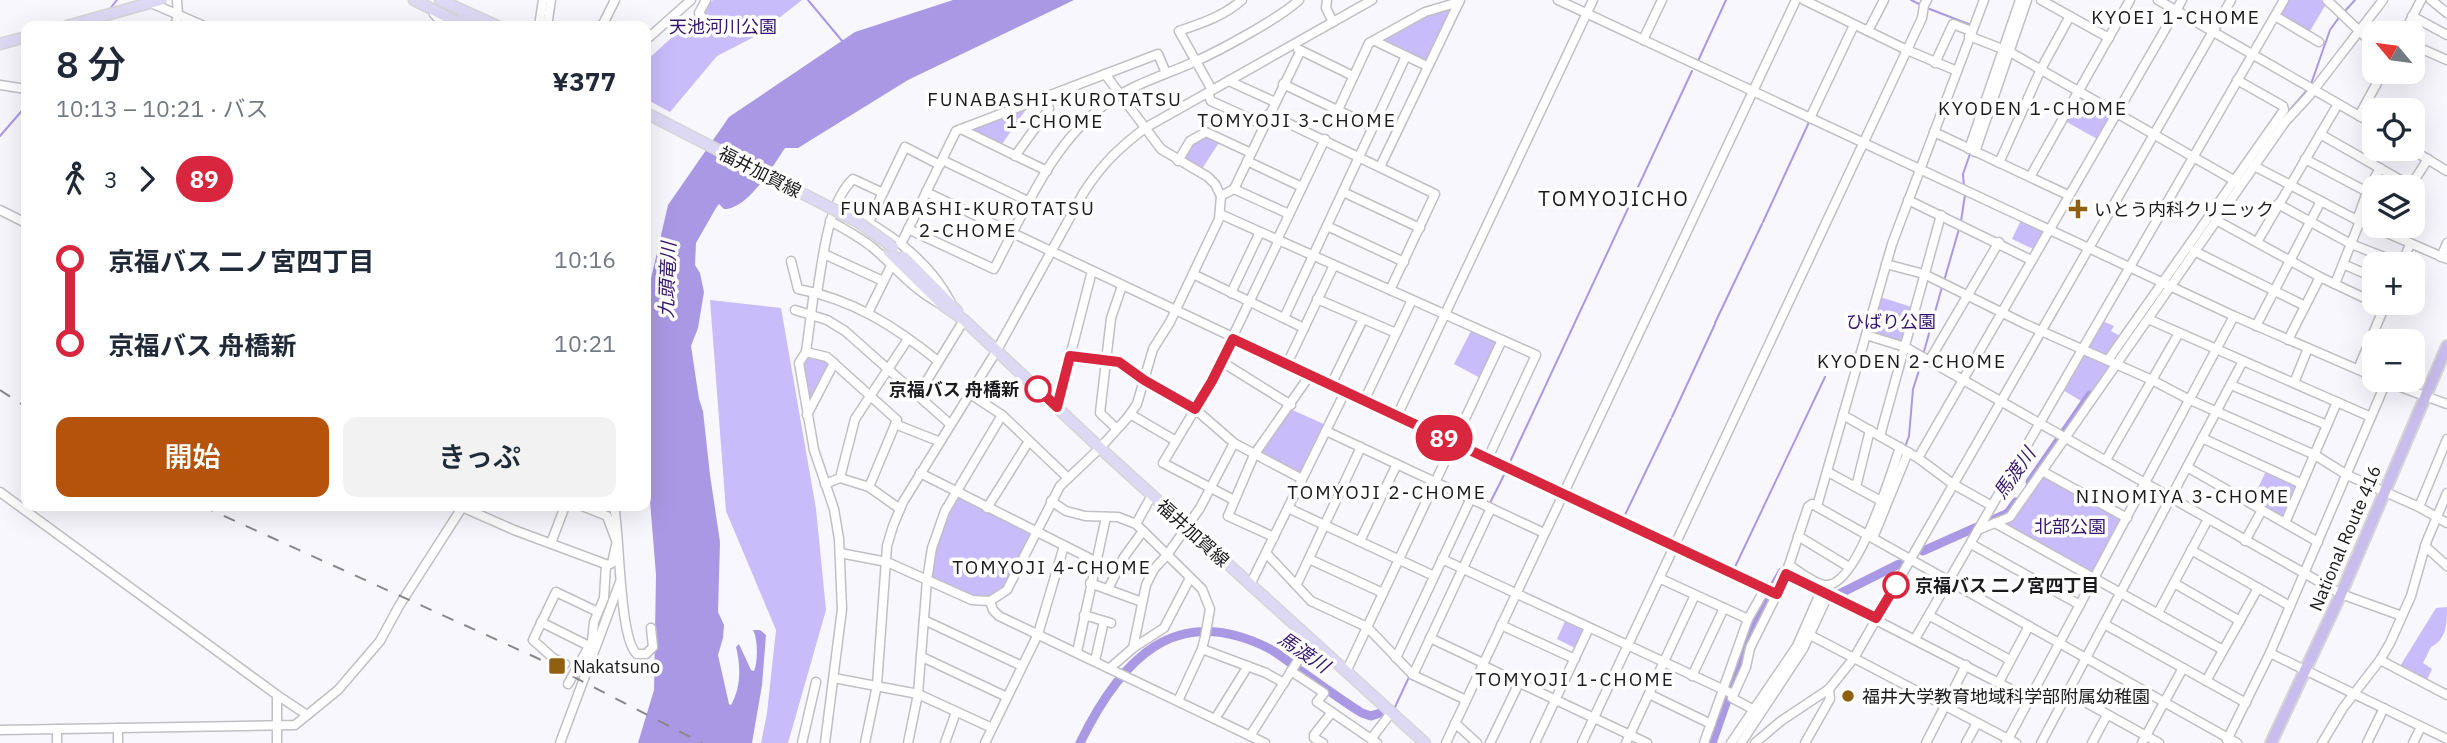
<!DOCTYPE html>
<html lang="ja">
<head>
<meta charset="utf-8">
<style>
	body { margin:0; font-family:"IBM Plex Sans","Noto Sans JP",sans-serif; background:#f2f2f3; color:#1f2937; height:100vh; display:flex; flex-direction:column; font-size:26px; white-space:nowrap }
	* { box-sizing:border-box; margin:0 }
	p { font-size:23px; color:#747a83 }
	.icon { flex:none; width:38px; height:38px; fill:none; stroke:currentColor; stroke-width:2; stroke-linecap:round; stroke-linejoin:round }
	.map { position:relative; flex:1; overflow:hidden }
	.panel { position:absolute; left:21px; top:21px; width:630px; height:490px; display:flex; flex-direction:column; background:#fff; border-radius:14px; box-shadow:0 7px 28px #0002 }
	.panel>* { flex:none }
	.badge { padding:0 14px; border-radius:23px; font-size:24px; line-height:46px }
	.needle { width:46px; rotate:299deg }
	.controls { position:absolute; left:2362px; top:21px; display:grid; gap:14px }
	.controls a { display:grid; place-items:center; width:63px; height:63px; border-radius:14px; background:#fff; box-shadow:0 7px 28px #0002; font-size:35px }
	.map>.badge { position:absolute; translate:-50% -50%; box-shadow:0 0 0 4px #fff }
	.legs { display:flex; align-items:center; gap:10px; height:77px; padding:0 35px; font-size:23px }
	.legs p { margin-inline-start:auto }
	.headline { display:flex; align-items:center; justify-content:space-between; height:119px; padding:0 35px }
	h1 { font-size:38px; font-weight:600; line-height:52px }
	.button { display:flex; gap:14px; margin-top:auto; padding:14px 35px }
	.button a { flex:1; height:80px; border-radius:14px; background:#b45309; color:#fff; font-size:28px; font-weight:600; line-height:80px; text-align:center }
	.button a+a { background:#f2f2f3; color:#1f2937 }
	ul { padding:0 35px; list-style:none }
	li { display:flex; align-items:center; gap:24px; height:84px; font-size:26px }
	li i { display:grid; place-items:center; width:10px; height:100%; margin:0 9px; background:currentColor }
	li i::after { content:''; width:18px; height:18px; margin:-9px; border:5px solid; border-radius:50%; background:#fff }
	li p { margin-inline-start:auto }
	li:first-child i { background:linear-gradient(#0000 50%,currentColor 0) }
	li:last-child i { background:linear-gradient(currentColor 50%,#0000 0) }
	.map>svg:first-child { display:block }
	.green { fill:#c8bcfa }
	.water { fill:#a999e4 }
	.lines { fill:none; stroke-linecap:round; stroke-linejoin:round }
	.stream { stroke:#a999e4; stroke-width:2 }
	.river { stroke:#a999e4; stroke-width:9 }
	.minor-casing { stroke:#c0bfc4; stroke-width:11 }
	.major-casing { stroke:#d6d6d6; stroke-width:13 }
	.highway-casing { stroke:#d6d6d6; stroke-width:14 }
	.minor { stroke:#fff; stroke-width:8 }
	.major { stroke:#ddd8f4; stroke-width:10 }
	.highway { stroke:#c7beed; stroke-width:10 }
	.rail { stroke:#88878b; stroke-width:2; stroke-dasharray:12 12; stroke-linecap:butt }
	.major-bridge-casing { stroke:#d6d6d6; stroke-width:13; stroke-linecap:butt }
	.major-bridge { stroke:#ddd8f4; stroke-width:10 }
	.line-1-casing { stroke:#fff; stroke-width:16 }
	.line-1 { stroke:#d7263d; stroke-width:10 }
	.poi-dot { fill:#915f10; stroke:#fff; stroke-width:2.5 }
	.stop-1-dot { fill:#fff; stroke:#d7263d; stroke-width:3.5 }
	.labels { text-anchor:middle; dominant-baseline:central; stroke-width:7; stroke-linejoin:round; paint-order:stroke }
	.park-label { font-size:18px; fill:#36166d; stroke:#fff }
	.street-label { font-size:18px; fill:#1c1c1e; stroke:#fff }
	.poi-label { font-size:18px; fill:#1c1c1e; stroke:#fff; text-anchor:start }
	.stop-label { font-size:18px; font-weight:bold; fill:#1c1c1e; stroke:#fff; text-anchor:end }
	.neighbourhood-label { font-size:19px; letter-spacing:2px; fill:#1c1c1e; stroke:#fff }
	.water-label { font-size:19px; font-style:italic; fill:#38186e; stroke:#fff }
	.quarter-label { font-size:21px; letter-spacing:2px; fill:#1c1c1e; stroke:#fff }
</style>
</head>
<body>
<div class="map">
<svg width="2447" height="743" viewBox="0 0 2447 743">
	<rect width="100%" height="100%" fill="#f8f7fd"/>
	<g class="green">
		<polygon points="713,0 802,0 756,36 717,56 670,112 646,99 646,61"/>
		<polygon points="2285,0 2326,0 2328,1 2308,34 2276,16"/>
		<polygon points="1454,3 1425,65 1377,42 1425,12"/>
		<polygon points="2080,92 2114,112 2099,140 2065,121"/>
		<polygon points="1029,105 1000,147 963,130"/>
		<polygon points="1206,132 1220,141 1200,172 1183,160 1192,143"/>
		<polygon points="2022,218 2046,229 2035,250 2012,239"/>
		<polygon points="1877,296 1915,308 1905,347 1866,335"/>
		<polygon points="710,300 781,308 816,509 826,610 788,743 761,743 767,713 776,630 726,511"/>
		<polygon points="2100,320 2114,326 2111,331 2124,338 2109,360 2113,362 2083,402 2061,389"/>
		<polygon points="1473,327 1502,340 1484,380 1454,364"/>
		<polygon points="806,352 834,363 806,412 800,363"/>
		<polygon points="1288,408 1328,426 1302,479 1255,456"/>
		<polygon points="2267,469 2302,484 2285,523 2251,503"/>
		<polygon points="2042,472 2125,518 2093,577 1996,523 2010,517"/>
		<polygon points="955,492 1034,532 1013,583 990,597 977,597 927,580 932,548"/>
		<path d="M 2447,607 C 2447,623 2447,639 2431,647 L 2423,663 L 2432,669 L 2425,684 L 2397,671 L 2436,608 Z"/>
		<polygon points="1566,619 1589,628 1579,650 1557,639"/>
	</g>
	<path class="water" d="M 953,0 L 1074,0 L 908,80 L 798,148 L 785,148 C 773,166 748,209 724,209 L 719,204 L 716,208 L 696,243 L 695,265 L 700,273 L 704,292 L 698,328 L 691,346 L 699,399 L 703,411 L 710,475 L 720,542 L 718,612 L 724,625 L 723,638 L 718,655 L 729,704 L 731,705 C 741,687 741,667 736,647 L 739,644 L 751,670 L 754,671 C 758,662 758,639 753,630 L 760,630 L 766,635 L 762,685 L 752,743 L 638,743 L 654,690 L 656,575 L 646,451 L 646,300 L 668,205 L 729,117 L 855,32 Z"/>
	<g class="lines">
		<g class="stream">
			<polyline points="808,0 843,42"/>
			<polyline points="1911,0 1919,4"/>
			<polyline points="1927,8 1971,25"/>
			<polyline points="109,10 117,0"/>
			<polyline points="2344,12 2355,0"/>
			<polyline points="1698,61 1726,0"/>
			<polyline points="2311,84 2330,30 2340,16"/>
			<polyline points="2286,114 2308,89"/>
			<polyline points="0,136 26,106"/>
			<polyline points="1964,187 1963,174 1970,154"/>
			<polyline points="1961,221 1965,195"/>
			<polyline points="1763,222 1810,120"/>
			<polyline points="1944,281 1959,229"/>
			<polyline points="2168,283 2198,238"/>
			<polyline points="1715,323 1762,224"/>
			<polyline points="2140,323 2165,287"/>
			<polyline points="1923,355 1942,287"/>
			<polyline points="1672,417 1715,324"/>
			<polyline points="1905,447 1909,436 1913,389 1922,361"/>
			<polyline points="1509,464 1692,71"/>
			<polyline points="1490,503 1507,469"/>
			<polyline points="1623,519 1671,419"/>
			<polyline points="1735,567 1825,377"/>
			<polyline points="1395,707 1410,675"/>
		</g>
		<g class="river">
			<polyline points="2030,482 2090,395"/>
			<polyline points="1923,551 2008,513 2016,502"/>
			<path d="M 1080,743 C 1120,661 1174,600 1270,649 C 1281,655 1291,664 1301,671 C 1321,685 1341,700 1362,713 L 1371,716 L 1386,711"/>
			<polyline points="1712,743 1757,615 1782,572 1792,573 1835,596 1899,564"/>
			<polyline points="1736,743 1748,724"/>
		</g>
		<defs>
			<g id="minor">
				<polyline points="1327,0 1326,8 1333,22"/>
				<polyline points="1558,0 2234,316 2375,377"/>
				<polyline points="1804,0 1907,50 1957,71"/>
				<polyline points="2041,0 2109,38"/>
				<polyline points="2158,0 2375,125"/>
				<polyline points="2327,0 2375,46"/>
				<polyline points="2431,0 2447,13"/>
				<polyline points="151,3 204,26"/>
				<polyline points="434,14 445,26"/>
				<polyline points="2275,16 2319,42"/>
				<polyline points="2412,16 2447,35"/>
				<polyline points="705,21 699,13 706,0"/>
				<polyline points="175,26 178,15 177,0"/>
				<polyline points="539,26 543,0"/>
				<polyline points="547,26 551,0"/>
				<polyline points="602,26 615,0"/>
				<polyline points="1868,31 1884,0"/>
				<polyline points="2404,33 2421,0"/>
				<polyline points="1969,36 2010,52 2237,182"/>
				<polyline points="646,40 691,0"/>
				<polyline points="1643,40 1662,0"/>
				<polyline points="1375,41 1427,66"/>
				<polyline points="2413,45 2447,60"/>
				<polyline points="1298,49 1353,76"/>
				<polyline points="1935,63 1953,24 1971,31"/>
				<polyline points="1105,74 1161,149 1208,177 1215,184 1221,196"/>
				<polyline points="1229,81 1275,102"/>
				<polyline points="1283,84 1373,127"/>
				<polyline points="0,85 26,89"/>
				<path d="M 1212,90 L 1179,31 C 1202,23 1224,16 1242,0"/>
				<polyline points="1208,93 1211,101 1264,125"/>
				<polyline points="1338,110 1369,43 1425,12 1459,2"/>
				<polyline points="1269,114 1435,194 1390,290"/>
				<polyline points="2359,116 2383,72"/>
				<polyline points="1810,118 1854,25"/>
				<polyline points="961,129 1047,171"/>
				<polyline points="1934,132 2068,195"/>
				<polyline points="2320,134 2411,186"/>
				<polyline points="1969,149 2020,0"/>
				<polyline points="2411,149 2447,171"/>
				<polyline points="1975,152 2027,0"/>
				<polyline points="1015,156 1049,109 1046,96"/>
				<polyline points="2305,159 2375,196"/>
				<polyline points="942,160 1030,202"/>
				<polyline points="1178,161 1190,141 1206,132 1251,153"/>
				<polyline points="1247,161 1302,187"/>
				<polyline points="1999,163 2041,69 2070,16"/>
				<polyline points="2254,166 2357,220 2447,259"/>
				<polyline points="1380,167 1460,0"/>
				<polyline points="2030,177 2130,0"/>
				<polyline points="2410,187 2428,159"/>
				<polyline points="1234,189 1289,214"/>
				<polyline points="926,192 1772,592 1777,594 1786,574 2030,699"/>
				<polyline points="1343,192 1420,228"/>
				<polyline points="1908,200 2031,260"/>
				<path d="M 838,204 C 882,229 926,255 950,301"/>
				<polyline points="2278,204 2351,244 2402,264"/>
				<polyline points="0,210 26,223"/>
				<polyline points="1220,214 1536,355 1488,458"/>
				<polyline points="2216,220 2320,277 2375,303"/>
				<polyline points="2357,220 2367,192 2380,168"/>
				<path d="M 830,221 C 845,229 859,237 872,247 C 895,266 912,289 939,303"/>
				<polyline points="869,222 905,147 940,165"/>
				<polyline points="1327,226 1404,262"/>
				<path d="M 908,229 L 994,269 C 1024,212 1052,142 1107,103 C 1133,84 1165,75 1194,62 C 1219,51 1280,18 1299,0"/>
				<polyline points="1277,240 1325,139"/>
				<polyline points="902,242 956,131 1158,54 1166,73"/>
				<polyline points="2257,242 2338,104"/>
				<polyline points="2194,251 2305,306"/>
				<polyline points="824,254 883,281"/>
				<polyline points="2441,257 2447,243"/>
				<path d="M 791,261 L 798,289 C 852,299 896,327 938,361"/>
				<polyline points="1886,264 1924,274 2025,324 2152,380 2188,399 2315,455 2347,475 2419,507 2447,523"/>
				<polyline points="2343,264 2375,278"/>
				<polyline points="2402,264 2410,244"/>
				<polyline points="1193,274 1304,328"/>
				<polyline points="2335,284 2360,221"/>
				<polyline points="814,292 806,352 799,363 814,450 834,509 839,539 842,609 825,743"/>
				<path d="M 817,293 C 823,259 827,204 853,179 L 883,193"/>
				<polyline points="1231,293 1260,232"/>
				<polyline points="1317,299 1396,333"/>
				<polyline points="795,310 827,320 845,331 950,424"/>
				<polyline points="868,313 891,266"/>
				<polyline points="1284,318 1406,56"/>
				<polyline points="2148,319 2371,417"/>
				<polyline points="2256,326 2321,201"/>
				<polyline points="1866,335 1905,347 2341,594 2402,616"/>
				<polyline points="1232,338 1279,240"/>
				<polyline points="1233,339 1212,381 1163,463 1234,500"/>
				<polyline points="2288,340 2320,277"/>
				<polyline points="806,352 827,357 897,420 869,487"/>
				<polyline points="1070,356 1119,362 1128,366 1144,380 1195,409 1234,443 1302,479"/>
				<polyline points="2108,360 2284,110 2283,106 2237,80"/>
				<polyline points="1929,361 1999,242"/>
				<polyline points="1222,362 1291,405"/>
				<polyline points="1287,364 1334,265"/>
				<polyline points="2358,369 2386,303"/>
				<polyline points="2384,381 2447,404"/>
				<polyline points="2294,383 2308,348"/>
				<polyline points="1331,385 1363,319"/>
				<polyline points="2231,385 2327,425"/>
				<polyline points="970,394 1002,415 1068,478"/>
				<polyline points="918,395 964,320"/>
				<polyline points="1364,401 1412,300"/>
				<polyline points="1057,407 1092,271"/>
				<polyline points="1130,414 1176,441"/>
				<polyline points="807,415 834,363"/>
				<polyline points="1843,415 1918,458 1953,484 1992,506"/>
				<polyline points="1397,416 1593,0"/>
				<polyline points="895,424 938,441"/>
				<polyline points="1117,429 1100,413 1111,318 1122,286"/>
				<polyline points="1326,431 1544,533"/>
				<polyline points="1880,436 1941,215"/>
				<polyline points="2202,438 2302,484"/>
				<polyline points="1918,458 2182,0"/>
				<polyline points="2106,460 2179,333"/>
				<polyline points="2187,467 2318,542"/>
				<polyline points="2042,471 2127,518"/>
				<polyline points="1828,472 1881,501"/>
				<polyline points="920,473 1095,561"/>
				<polyline points="840,478 855,419 908,339"/>
				<polyline points="825,484 840,478 869,487 900,509"/>
				<polyline points="1856,487 1870,430"/>
				<polyline points="0,492 277,695 277,743"/>
				<polyline points="1051,501 1066,511 1085,516 1118,517 1136,524 1202,589 1210,609 1205,637 1202,649 1178,701"/>
				<polyline points="582,506 607,516 616,540"/>
				<path d="M 614,506 C 620,534 619,640 637,654 L 646,654 L 653,647 L 651,628"/>
				<polyline points="1817,506 1892,244 1984,0"/>
				<polyline points="462,507 514,530 608,565 612,563 616,545"/>
				<polyline points="2419,507 2447,439"/>
				<polyline points="987,508 1029,441"/>
				<polyline points="1288,508 1434,576"/>
				<polyline points="1995,523 2223,650"/>
				<polyline points="2285,523 2337,402"/>
				<polyline points="1136,524 1152,495"/>
				<polyline points="1980,529 2010,517 2285,122 2309,96 2383,0"/>
				<polyline points="1798,536 1849,567"/>
				<polyline points="1274,537 1228,516 1254,455 1310,375"/>
				<polyline points="1873,538 1908,452"/>
				<polyline points="1360,541 1397,464"/>
				<polyline points="2245,541 2262,510"/>
				<polyline points="551,543 565,506"/>
				<polyline points="1971,544 2080,605"/>
				<polyline points="2425,546 2447,566"/>
				<polyline points="2191,550 2290,606"/>
				<polyline points="840,553 887,562 972,600 990,601 1007,590 1060,486 1100,448 1128,417 1137,404 1153,349 1170,322 1219,219 1221,196 1234,189 1300,52"/>
				<polyline points="1266,553 1311,601 1367,627 1413,675 1466,700"/>
				<polyline points="1309,559 1383,593"/>
				<polyline points="1442,559 1733,694"/>
				<path d="M 1789,565 C 1799,571 1816,586 1828,585 C 1858,582 1891,474 1900,447"/>
				<polyline points="1786,574 1808,507 1812,504 2237,743"/>
				<polyline points="1661,579 1748,619"/>
				<polyline points="1090,583 1142,602"/>
				<polyline points="2174,583 2240,621"/>
				<polyline points="1297,584 1361,447"/>
				<polyline points="1250,585 1345,392"/>
				<polyline points="1108,589 1124,557 1143,531"/>
				<polyline points="990,601 993,610 999,616 1265,743"/>
				<polyline points="2158,613 2208,519"/>
				<polyline points="1084,615 1111,623"/>
				<polyline points="1930,616 2010,660"/>
				<polyline points="924,620 1022,666"/>
				<polyline points="541,622 589,646"/>
				<polyline points="2104,624 2246,703"/>
				<polyline points="1501,625 1575,659"/>
				<polyline points="1810,635 2016,743"/>
				<polyline points="1430,638 1483,663"/>
				<polyline points="1915,639 2284,0"/>
				<polyline points="1133,648 1146,585 1154,569 1167,555 1200,508 1234,443"/>
				<polyline points="1202,649 1266,673 1284,683"/>
				<polyline points="1077,652 1106,517"/>
				<polyline points="2270,653 2447,739"/>
				<polyline points="922,657 1007,697"/>
				<polyline points="1396,658 1471,498"/>
				<polyline points="2380,660 2447,695"/>
				<polyline points="1095,661 1104,621"/>
				<polyline points="565,664 553,658 533,640 556,592 598,612"/>
				<polyline points="1482,665 1647,743"/>
				<polyline points="1110,668 1133,648 1164,628 1190,578"/>
				<polyline points="1291,671 1324,693 1317,702 1377,743"/>
				<polyline points="1346,672 1502,340"/>
				<polyline points="1413,675 1491,508"/>
				<polyline points="1692,676 1724,608"/>
				<polyline points="834,678 918,694 992,728"/>
				<polyline points="2206,681 2258,588"/>
				<polyline points="1999,682 2029,626"/>
				<polyline points="568,684 592,641 594,622 604,598 606,565"/>
				<polyline points="2067,692 2159,743"/>
				<polyline points="1649,694 1711,724"/>
				<polyline points="277,695 307,715"/>
				<polyline points="1758,712 1732,698 1746,667 1750,648 1777,594"/>
				<polyline points="1215,719 1248,666"/>
				<polyline points="1455,723 1477,743"/>
				<polyline points="118,728 118,743"/>
				<polyline points="57,729 57,743"/>
				<polyline points="0,730 295,725 338,690 380,641 399,606 463,506"/>
				<polyline points="1250,736 1311,640"/>
				<polyline points="1371,739 1391,713"/>
				<polyline points="2227,740 2270,653 2386,382"/>
				<polyline points="560,743 620,582"/>
				<polyline points="802,743 816,682"/>
				<path d="M 865,743 L 877,685 L 887,546 L 893,526 L 903,502 L 997,350 L 1084,192 C 1103,163 1118,149 1145,128 L 1372,0"/>
				<polyline points="908,743 918,694 927,580 932,548 945,511 1002,415"/>
				<polyline points="945,743 956,712"/>
				<polyline points="985,743 1038,634 1064,546"/>
				<polyline points="1323,743 1314,738 1314,735 1332,712"/>
				<polyline points="1446,743 1796,0"/>
				<polyline points="1490,743 1519,683"/>
				<polyline points="1535,743 1589,628"/>
				<polyline points="1582,743 1922,18 1924,5 1927,0"/>
				<polyline points="1626,743 1695,595"/>
				<polyline points="1704,743 1748,619 1765,589"/>
				<polyline points="1731,743 1797,646 1821,591"/>
				<polyline points="1741,743 1803,649 1828,595"/>
				<polyline points="1755,743 1781,721 1829,689 1854,658 2231,0"/>
				<polyline points="1805,743 1830,699 1829,689"/>
				<polyline points="1926,743 1966,665"/>
				<polyline points="1966,743 1977,723"/>
				<polyline points="2006,743 2234,316"/>
				<polyline points="2041,743 2243,361"/>
				<polyline points="2092,743 2107,715"/>
				<polyline points="2142,743 2183,668"/>
				<polyline points="2322,743 2343,708 2380,660 2390,643 2411,596 2426,543 2447,493"/>
				<polyline points="2367,743 2384,708"/>
				<polyline points="2413,743 2421,727"/>
			</g>
			<g id="major">
				<polyline points="414,0 465,26"/>
				<polyline points="440,0 497,26"/>
				<polyline points="463,17 480,26"/>
				<polyline points="67,26 160,0"/>
				<polyline points="0,44 26,37"/>
				<polyline points="889,252 944,306 964,320 1100,448 1425,743"/>
				<polyline points="904,257 957,311"/>
			</g>
			<polyline id="highway" points="2271,743 2341,594 2447,346"/>
		</defs>
		<use href="#minor" class="minor-casing"/>
		<use href="#major" class="major-casing"/>
		<use href="#highway" class="highway-casing"/>
		<use href="#minor" class="minor"/>
		<use href="#major" class="major"/>
		<use href="#highway" class="highway"/>
		<g class="rail">
			<polyline points="0,390 26,407"/>
			<polyline points="202,506 537,658 702,743"/>
		</g>
		<defs>
			<polyline id="major-bridge" points="646,113 858,222 893,247"/>
		</defs>
		<use href="#major-bridge" class="major-bridge-casing"/>
		<use href="#major-bridge" class="major-bridge"/>
	</g>
	<g class="lines">
		<defs>
			<polyline id="line-1" points="1038,389 1057,407 1070,356 1119,362 1144,380 1195,409 1212,381 1233,339 1772,592 1777,594 1786,574 1876,618 1896,585"/>
		</defs>
		<use href="#line-1" class="line-1-casing"/>
		<use href="#line-1" class="line-1"/>
	</g>
	<g class="poi-dot">
		<path d="M2074.5 198.5h7v7h7v7h-7v7h-7v-7h-7v-7h7z"/>
		<rect x="548" y="657" width="18" height="18" rx="3.5"/>
		<circle cx="1848" cy="696" r="7"/>
	</g>
	<g class="stop-1-dot">
		<circle cx="1038" cy="389" r="12"/>
		<circle cx="1896" cy="585" r="12"/>
	</g>
	<g class="labels">
		<g class="park-label">
			<text x="723" y="26">天池河川公園</text>
			<text x="1891" y="321">ひばり公園</text>
			<text x="2070" y="526">北部公園</text>
		</g>
		<g class="street-label">
			<text transform="translate(760 172) rotate(27)">福井加賀線</text>
			<text transform="translate(1193 533) rotate(42)">福井加賀線</text>
			<text transform="translate(2345 538) rotate(-67)">National Route 416</text>
		</g>
		<g class="poi-label">
			<text x="2094" y="209">いとう内科クリニック</text>
			<text x="573" y="666">Nakatsuno</text>
			<text x="1862" y="696">福井大学教育地域科学部附属幼稚園</text>
		</g>
		<g class="stop-label">
			<text x="1019" y="389">京福バス 舟橋新</text>
			<text x="1915" y="585" text-anchor="start">京福バス 二ノ宮四丁目</text>
		</g>
		<g class="neighbourhood-label">
			<text x="2176" y="17">KYOEI 1-CHOME</text>
			<text x="1055" y="99">FUNABASHI-KUROTATSU<tspan x="1055" dy="22">1-CHOME</tspan></text>
			<text x="2033" y="108">KYODEN 1-CHOME</text>
			<text x="1297" y="120">TOMYOJI 3-CHOME</text>
			<text x="968" y="208">FUNABASHI-KUROTATSU<tspan x="968" dy="22">2-CHOME</tspan></text>
			<text x="1912" y="361">KYODEN 2-CHOME</text>
			<text x="1387" y="492">TOMYOJI 2-CHOME</text>
			<text x="2183" y="496">NINOMIYA 3-CHOME</text>
			<text x="1052" y="567">TOMYOJI 4-CHOME</text>
			<text x="1575" y="679">TOMYOJI 1-CHOME</text>
		</g>
		<g class="water-label">
			<text transform="translate(667 280) rotate(-88)">九頭竜川</text>
			<text transform="translate(2014 473) rotate(-55)">馬渡川</text>
			<text transform="translate(1304 652) rotate(34)">馬渡川</text>
		</g>
		<g class="quarter-label">
			<text x="1614" y="198">TOMYOJICHO</text>
		</g>
	</g>
</svg>
<div class="controls">
<a><svg class="needle" viewBox="-14 -14 28 28"><path d="M0-13l5 13h-10z" fill="#e53935"/><path d="M0 13l5-13h-10z" fill="#747a83"/></svg></a>
<a><svg class="icon" aria-label="locate" viewBox="0 0 24 24"><circle cx="12" cy="12" r="6"/><path d="M12 2v4M12 18v4M2 12h4M18 12h4"/></svg></a>
<a><svg class="icon" aria-label="layers" viewBox="0 0 24 24"><path d="M12 4l9 5-9 5-9-5zM3 14l9 5 9-5"/></svg></a>
<a>+</a>
<a>−</a>
</div>
<b class="badge" style="left:1444px;top:438px;background:#d7263d;color:#fff">89</b>
<section class="panel">
<div class="headline"><div><h1>8 分</h1><p>10:13 – 10:21 · バス</p></div><b>¥377</b></div>
<div class="legs"><svg class="icon" aria-label="walk" viewBox="0 0 24 24"><circle cx="13" cy="4" r="2"/><path d="M13 8l-2 6 4 7M11 14l-3 7M7 12l3-4h3l4 4"/></svg>3<svg class="icon" aria-label="forward" viewBox="0 0 24 24"><path d="M9 5l7 7-7 7"/></svg><b class="badge" style="background:#d7263d;color:#fff">89</b></div>
<ul>
<li><i style="color:#d7263d"></i><b>京福バス 二ノ宮四丁目</b><p>10:16</p></li>
<li><i style="color:#d7263d"></i><b>京福バス 舟橋新</b><p>10:21</p></li>
</ul>
<div class="button"><a>開始</a><a>きっぷ</a></div>
</section>
</div>
</body>
</html>
